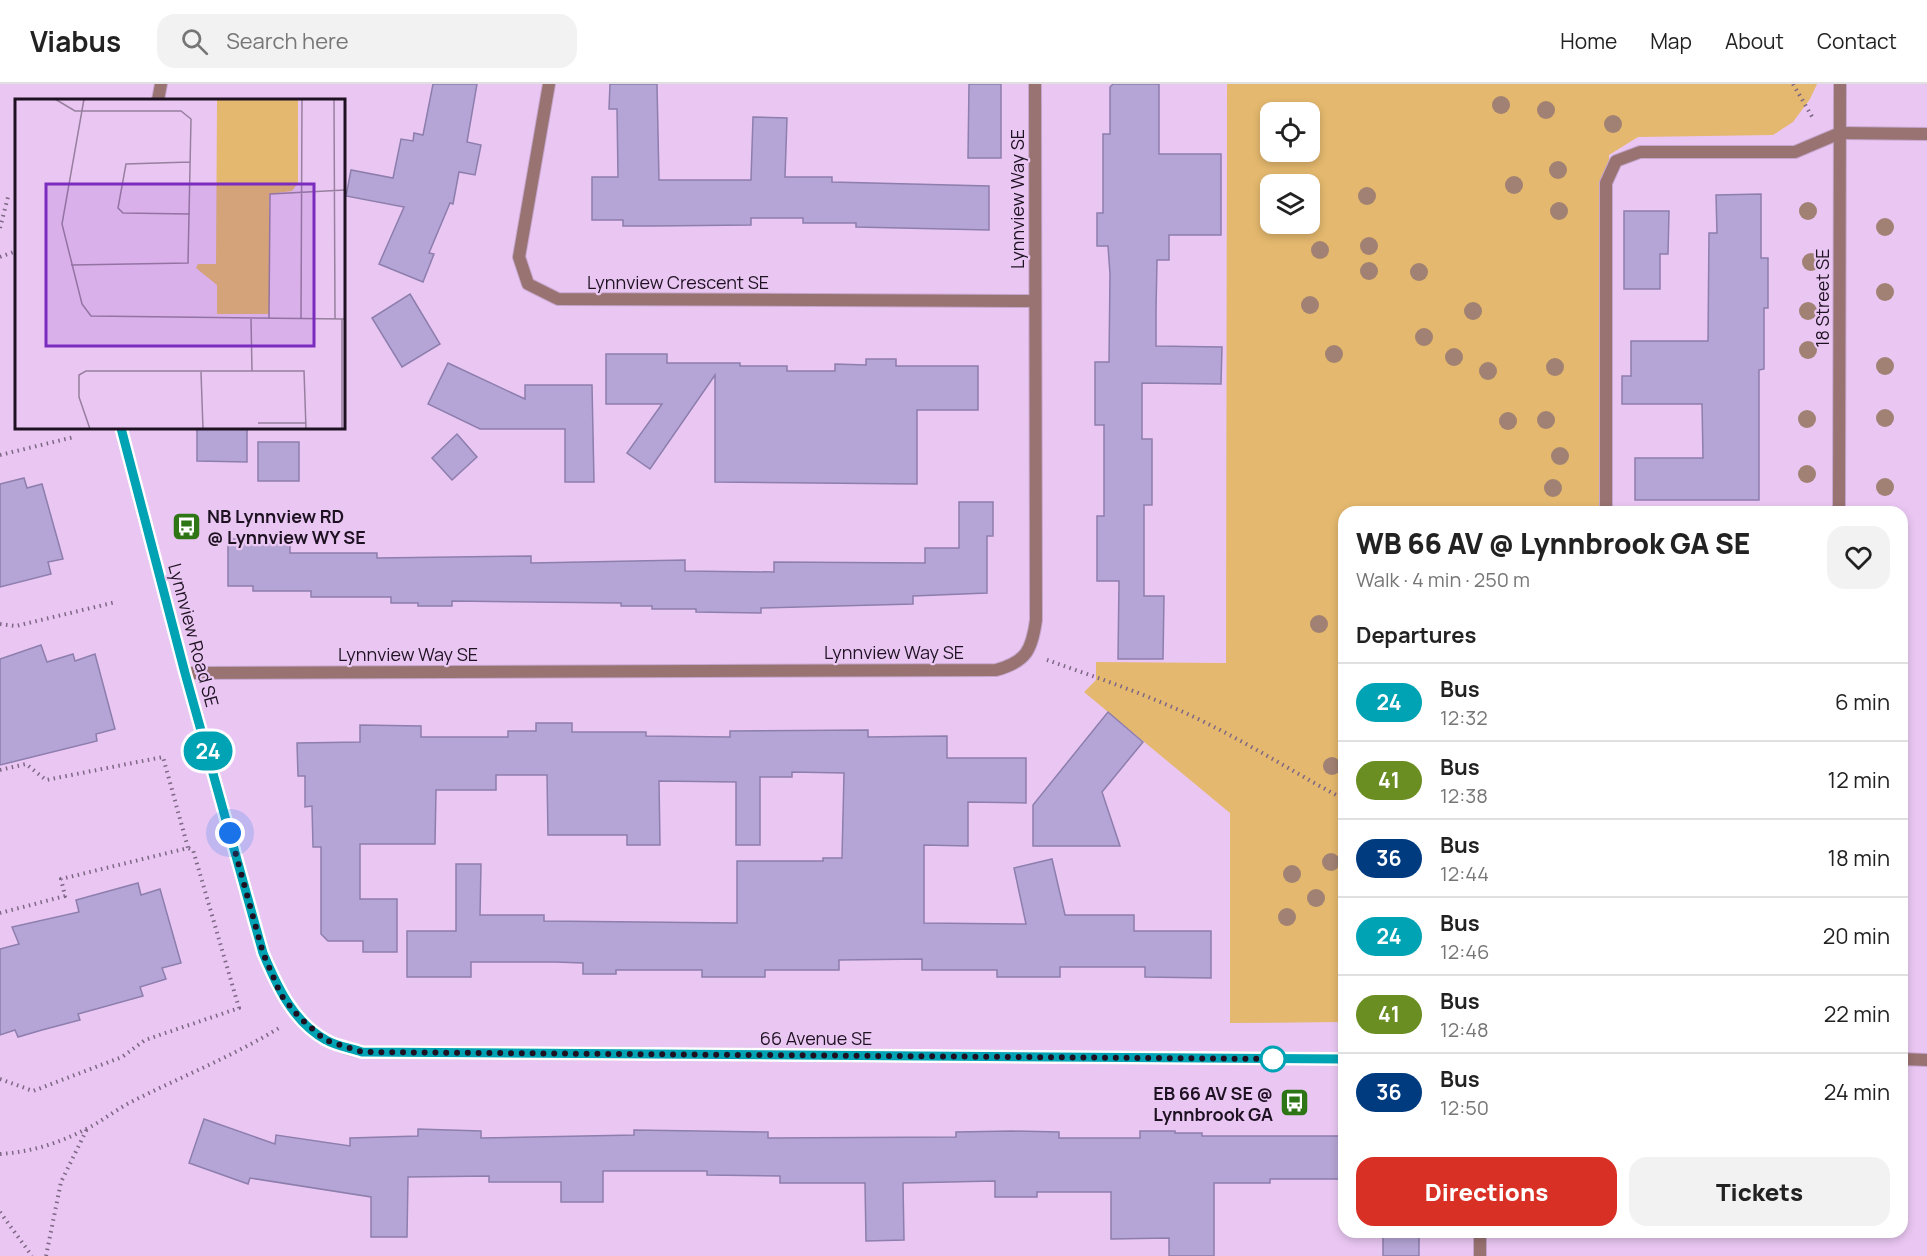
<!DOCTYPE html>
<html lang="en">
<head>
<meta charset="utf-8">
<style>
	body { margin:0; font-family:Manrope,sans-serif; background:#f2f2f2; color:#222; height:100vh; display:flex; flex-direction:column; font-size:22px; white-space:nowrap }
	* { box-sizing:border-box; margin:0 }
	p { font-size:20px; color:#767676 }
	.icon { flex:none; width:33px; height:33px; fill:none; stroke:currentColor; stroke-width:2; stroke-linecap:round; stroke-linejoin:round }
	.map { position:relative; flex:1; overflow:hidden }
	.panel { position:absolute; left:1338px; top:422px; width:570px; height:732px; display:flex; flex-direction:column; background:#fff; border-radius:18px; box-shadow:0 3px 9px #0003 }
	.panel>* { flex:none }
	.badge { padding:0 12px; border-radius:20px; font-size:21px; line-height:39px }
	.buttons { position:absolute; left:1260px; top:18px; display:grid; gap:12px }
	.buttons a { display:grid; place-items:center; width:60px; height:60px; border-radius:12px; background:#fff; box-shadow:0 3px 9px #0003; font-size:30px }
	.you { position:absolute; width:30px; height:30px; margin:-15px; border:4px solid #fff; border-radius:50%; background:#1a73e8; box-shadow:0 0 0 9px #1a73e833 }
	.map>.badge { position:absolute; translate:-50% -50%; box-shadow:0 0 0 3px #fff }
	h2 { padding:0 18px; font-size:22px; line-height:54px }
	.round { display:grid; place-items:center; flex:none; width:63px; height:63px; border-radius:18px; background:#f2f2f2 }
	.summary { display:flex; align-items:center; justify-content:space-between; height:102px; padding:0 18px }
	h1 { font-size:28px; font-weight:800; line-height:45px }
	.action { display:flex; gap:12px; margin-top:auto; padding:12px 18px }
	.action a { flex:1; height:69px; border-radius:18px; background:#d93025; color:#fff; font-size:24px; font-weight:800; line-height:69px; text-align:center }
	.action a+a { background:#f2f2f2; color:#222 }
	ul { padding:0; list-style:none }
	li { display:flex; align-items:center; gap:18px; height:78px; padding:0 18px; border-top:2px solid #e0e0e0 }
	li div { flex:1 }
	li b { display:block; font-size:22px }
	li em { font-style:normal }
	li .badge { min-width:66px; font-weight:700; text-align:center }
	header { display:flex; align-items:center; gap:36px; box-sizing:border-box; height:84px; padding:0 30px; background:#fff; border-bottom:2px solid #e0e0e0 }
	header strong { font-size:28px }
	nav { display:flex; gap:33px; margin-inline-start:auto; font-size:21px }
	.search { width:420px; height:54px; background:#f2f2f2; display:flex; align-items:center; gap:15px; box-sizing:border-box; padding:0 21px; border-radius:18px; color:#767676; font-size:22px }
	.map>svg:first-child { display:block }
	.green { fill:#e4b86e; fill-rule:evenodd }
	.building { fill:#b5a5d6; stroke:#8d7ead; stroke-width:1.5 }
	.lines { fill:none; stroke-linecap:round; stroke-linejoin:round }
	.lane-casing { stroke:#c5a6cd; stroke-width:14 }
	.street-casing { stroke:#c5a6cd; stroke-width:14 }
	.path { stroke:#7e6784; stroke-width:4; stroke-dasharray:1.5 4.5; stroke-linecap:butt }
	.lane { stroke:#997372; stroke-width:12 }
	.street { stroke:#997372; stroke-width:12 }
	.tree { fill:#a18173 }
	.line-casing { stroke:#fff; stroke-width:14 }
	.line { stroke:#00a3b4; stroke-width:9 }
	.walk { stroke:#1e1222; stroke-width:6; stroke-dasharray:0 10.8 }
	.stop-dot { fill:#fff; stroke:#00a3b4; stroke-width:3 }
	.labels { text-anchor:middle; dominant-baseline:central; stroke-width:4.5; stroke-linejoin:round; paint-order:stroke }
	.street-label { font-size:18px; fill:#1e1222; stroke:#eac7f3 }
	.poi-label { font-size:18px; font-weight:bold; fill:#1e1222; stroke:#eac7f3; text-anchor:start }
	.inset-road { fill:none; stroke:#987f9f; stroke-width:1.5 }
	.view { fill:#7b2cbf; fill-opacity:0.15; stroke:#7b2cbf; stroke-width:3 }
	.inset-edge { fill:none; stroke:#1e1222; stroke-width:3 }
</style>
</head>
<body>
<header>
<strong>Viabus</strong>
<div class="search"><svg class="icon" aria-label="search" viewBox="0 0 24 24"><circle cx="10" cy="10" r="6"/><path d="M15 15l6 6"/></svg>Search here</div>
<nav><a>Home</a><a>Map</a><a>About</a><a>Contact</a></nav>
</header>
<div class="map">
<svg width="1927" height="1172" viewBox="0 0 1927 1172">
	<rect width="100%" height="100%" fill="#eac7f3"/>
	<path class="green" d="M 1227,0 L 1817,0 L 1810,15 L 1793,38 L 1773,51 L 1638,53 L 1609,71 L 1608,427 L 1344,428 L 1344,938 L 1230,939 L 1230,729 L 1084,608 L 1096,596 L 1096,578 L 1226,579 ZM 1270,28 L 1310,28 L 1310,68 L 1270,68 ZM 1270,100 L 1310,100 L 1310,140 L 1270,140 Z"/>
	<g class="building">
		<polygon points="433,0 477,0 467,58 481,61 475,91 459,88 453,120 450,119 429,169 434,170 423,198 379,180 404,123 346,112 351,86 393,94 401,55 413,57 414,49 423,51"/>
		<polygon points="610,0 657,0 659,96 751,96 753,33 787,34 785,93 832,93 832,98 989,102 989,146 856,143 856,139 803,139 803,134 751,134 751,141 653,142 623,142 623,136 592,136 592,93 618,93 617,25 609,25"/>
		<polygon points="969,0 1001,0 1001,74 968,74"/>
		<polygon points="1113,0 1159,0 1159,70 1221,70 1221,151 1169,151 1169,176 1157,176 1156,226 1156,262 1222,263 1221,300 1142,299 1142,355 1152,355 1152,421 1144,421 1144,512 1164,512 1163,575 1118,575 1119,497 1097,497 1097,432 1104,432 1104,341 1095,341 1095,278 1109,278 1110,190 1108,162 1097,162 1097,129 1103,129 1103,50 1110,50 1110,3"/>
		<polygon points="1761,110 1761,174 1768,174 1768,224 1764,224 1764,285 1759,286 1759,416 1635,416 1635,374 1703,374 1702,320 1622,320 1622,292 1631,292 1631,257 1708,257 1709,149 1717,149 1716,111"/>
		<polygon points="1624,127 1669,127 1668,170 1660,170 1660,205 1624,205"/>
		<polygon points="410,210 440,260 402,283 372,234"/>
		<polygon points="606,270 667,270 667,279 740,279 740,282 787,282 787,287 835,287 835,280 866,281 866,275 896,275 896,282 978,282 978,326 917,326 917,400 715,398 715,291 650,385 627,369 662,320 606,320"/>
		<polygon points="448,279 525,315 525,301 592,301 594,398 565,398 565,345 480,345 428,320"/>
		<polygon points="197,344 247,344 247,378 197,377"/>
		<polygon points="457,350 477,373 452,396 432,374"/>
		<rect x="258" y="358" width="41" height="39"/>
		<polygon points="24,394 27,404 42,400 63,475 48,478 51,490 0,503 0,400"/>
		<polygon points="959,418 993,418 993,452 987,452 987,509 913,512 913,520 761,524 761,529 696,528 696,525 652,525 652,522 621,522 621,519 452,517 452,522 418,522 418,519 391,519 391,513 311,513 311,507 253,507 253,502 228,502 228,455 290,455 290,469 377,469 377,474 531,472 531,479 685,476 685,487 774,488 774,478 925,479 925,464 959,464"/>
		<polygon points="41,561 47,578 73,570 75,577 95,570 115,645 96,650 97,657 0,681 0,575"/>
		<polygon points="1108,628 1143,658 1102,708 1120,762 1033,762 1033,721"/>
		<polygon points="536,639 572,639 572,648 646,648 646,652 730,653 730,647 868,646 868,653 947,652 947,674 1026,674 1026,719 968,718 968,762 924,761 924,839 1026,840 1014,784 1052,775 1065,831 1134,831 1134,847 1211,847 1211,894 1145,893 1145,883 1060,883 1060,893 997,893 997,886 922,886 922,875 839,876 839,886 765,886 765,893 702,893 702,886 616,886 616,890 583,890 583,879 555,878 471,878 471,893 407,893 407,847 456,847 456,780 481,780 480,831 544,831 544,837 737,839 737,777 823,777 823,774 842,774 844,689 792,688 792,693 760,693 760,761 736,761 736,698 659,697 660,761 627,761 627,751 548,751 547,691 496,691 496,706 436,706 435,760 360,760 360,815 397,815 397,868 363,868 363,857 328,857 321,850 321,763 313,763 312,722 305,723 305,692 298,692 297,659 360,658 360,641 421,642 421,653 508,653 508,647 536,647"/>
		<polygon points="138,799 141,811 160,805 181,879 162,884 166,895 140,903 143,912 78,930 80,936 42,946 18,953 15,946 0,951 0,865 19,860 12,843 79,828 76,816"/>
		<polygon points="204,1035 275,1060 276,1051 350,1062 350,1054 418,1052 418,1045 481,1047 481,1054 634,1051 634,1046 768,1048 768,1054 956,1053 956,1048 1012,1047 1059,1048 1059,1054 1140,1054 1140,1047 1175,1047 1175,1049 1202,1049 1202,1052 1344,1052 1344,1095 1270,1095 1270,1099 1214,1099 1214,1172 1169,1172 1169,1154 1111,1155 1111,1108 1037,1108 1037,1113 995,1113 995,1097 903,1099 904,1156 866,1157 865,1099 780,1099 780,1092 707,1091 707,1087 603,1087 603,1118 561,1118 561,1098 489,1098 489,1092 408,1093 407,1153 371,1153 371,1113 250,1094 248,1100 189,1079"/>
		<rect x="1383" y="1148" width="36" height="24"/>
	</g>
	<g class="lines">
		<defs>
			<polyline id="lane" points="1606,428 1606,99 1616,77 1640,68 1795,68 1840,49"/>
			<g id="street">
				<polyline points="549,0 519,173 528,200 558,215 1035,217"/>
				<polyline points="158,16 161,0"/>
				<polyline points="1840,49 1927,50"/>
				<path d="M 121,344 L 185,589 L 263,869 C 277,902 293,938 326,956 C 336,962 350,965 362,968 L 1344,975"/>
				<polyline points="1839,428 1840,0"/>
				<path d="M 185,589 L 996,586 C 1026,578 1032,566 1036,536 L 1035,0"/>
				<polyline points="1902,975 1927,976"/>
				<polyline points="1480,1148 1480,1172"/>
			</g>
		</defs>
		<use href="#lane" class="lane-casing"/>
		<use href="#street" class="street-casing"/>
		<g class="path">
			<polyline points="1793,0 1814,36"/>
			<polyline points="0,144 8,113"/>
			<polyline points="0,173 16,167"/>
			<polyline points="0,371 74,353"/>
			<polyline points="0,540 16,542 116,518"/>
			<path d="M 1047,576 C 1102,595 1165,617 1216,644 C 1260,666 1301,693 1344,715"/>
			<polyline points="0,686 26,680 46,696 163,673 188,764 61,795 65,812 0,829"/>
			<polyline points="0,995 33,1007 122,973 145,956 239,924 193,766 188,764"/>
			<path d="M 0,1070 C 31,1068 60,1059 88,1044 C 104,1036 118,1024 135,1016 C 183,992 233,972 279,944"/>
			<polyline points="0,1128 32,1172"/>
			<polyline points="46,1172 61,1098 87,1045"/>
		</g>
		<use href="#lane" class="lane"/>
		<use href="#street" class="street"/>
	</g>
	<g class="tree">
		<circle cx="1501" cy="21" r="9"/>
		<circle cx="1546" cy="26" r="9"/>
		<circle cx="1613" cy="40" r="9"/>
		<circle cx="1558" cy="86" r="9"/>
		<circle cx="1514" cy="101" r="9"/>
		<circle cx="1367" cy="112" r="9"/>
		<circle cx="1559" cy="127" r="9"/>
		<circle cx="1808" cy="127" r="9"/>
		<circle cx="1885" cy="143" r="9"/>
		<circle cx="1369" cy="162" r="9"/>
		<circle cx="1320" cy="166" r="9"/>
		<circle cx="1811" cy="178" r="9"/>
		<circle cx="1369" cy="187" r="9"/>
		<circle cx="1419" cy="188" r="9"/>
		<circle cx="1885" cy="208" r="9"/>
		<circle cx="1310" cy="221" r="9"/>
		<circle cx="1473" cy="227" r="9"/>
		<circle cx="1808" cy="227" r="9"/>
		<circle cx="1424" cy="253" r="9"/>
		<circle cx="1808" cy="266" r="9"/>
		<circle cx="1334" cy="270" r="9"/>
		<circle cx="1454" cy="273" r="9"/>
		<circle cx="1885" cy="282" r="9"/>
		<circle cx="1555" cy="283" r="9"/>
		<circle cx="1488" cy="287" r="9"/>
		<circle cx="1885" cy="334" r="9"/>
		<circle cx="1807" cy="335" r="9"/>
		<circle cx="1546" cy="336" r="9"/>
		<circle cx="1508" cy="337" r="9"/>
		<circle cx="1560" cy="372" r="9"/>
		<circle cx="1807" cy="390" r="9"/>
		<circle cx="1885" cy="403" r="9"/>
		<circle cx="1553" cy="404" r="9"/>
		<circle cx="1319" cy="540" r="9"/>
		<circle cx="1332" cy="682" r="9"/>
		<circle cx="1331" cy="778" r="9"/>
		<circle cx="1292" cy="790" r="9"/>
		<circle cx="1316" cy="814" r="9"/>
		<circle cx="1287" cy="833" r="9"/>
	</g>
	<g class="lines">
		<defs>
			<path id="line" d="M 121,344 L 185,589 L 263,869 C 277,902 293,938 326,956 C 336,962 350,964 362,968 L 1344,975"/>
		</defs>
		<use href="#line" class="line-casing"/>
		<use href="#line" class="line"/>
		<polyline class="walk" points="230,749 263,869 281,911 299,933 325,956 362,968 1277,975 1273,975"/>
	</g>
	<defs>
		<symbol id="bus-square" viewBox="-11 -11 22 22"><rect x="-9" y="-9" width="18" height="18" rx="4" fill="#2e7516" stroke="#eac7f3"/><path d="M-5-6H5V4H4V6H2V4H-2V6H-4V4H-5ZM-3.5-4V0h7V-4ZM-3.5 1.2v1.5H-2V1.2ZM2 1.2v1.5H3.5V1.2Z" fill="#fff"/></symbol>
	</defs>
	<g fill-rule="evenodd">
		<use href="#bus-square" x="170" y="426" width="33" height="33"/>
		<use href="#bus-square" x="1278" y="1002" width="33" height="33"/>
	</g>
	<circle class="stop-dot" cx="1273" cy="975" r="12"/>
	<g class="labels">
		<g class="street-label">
			<text transform="translate(1017 115) rotate(-90)">Lynnview Way SE</text>
			<text x="678" y="198">Lynnview Crescent SE</text>
			<text transform="translate(1822 214) rotate(-90)">18 Street SE</text>
			<text transform="translate(194 551) rotate(75)">Lynnview Road SE</text>
			<text x="894" y="568">Lynnview Way SE</text>
			<text x="408" y="570">Lynnview Way SE</text>
			<text x="816" y="954">66 Avenue SE</text>
		</g>
		<g class="poi-label">
			<text x="207" y="432">NB Lynnview RD<tspan x="207" dy="21">@ Lynnview WY SE</tspan></text>
			<text x="1273" y="1009" text-anchor="end">EB 66 AV SE @<tspan x="1273" dy="21">Lynnbrook GA</tspan></text>
		</g>
	</g>
	<g transform="translate(15 15)">
		<rect width="330" height="330" fill="#eac7f3"/>
		<path d="M 202,0 L 283,0 L 283,84 L 277,92 L 254,95 L 254,215 L 202,215 L 202,186 L 181,169 L 183,165 L 201,165 Z" fill="#e4b86e"/>
		<path class="inset-road" d="M 40,0 L 60,12 L 166,12 L 176,20 L 173,164 L 56,166M 69,0 L 47,125 L 67,205 L 76,217 L 330,220M 319,0 L 320,220M 175,115 L 108,114 L 103,109 L 111,65 L 175,63M 236,220 L 237,272M 254,220 L 255,95 L 330,91M 286,220 L 287,0M 327,220 L 327,330M 186,273 L 188,330M 243,324 L 291,324M 75,330 L 64,298 L 64,276 L 71,272 L 289,272 L 291,330"/>
		<path class="view" d="M 31,85 L 299,85 L 299,247 L 31,247 Z"/>
		<rect width="330" height="330" class="inset-edge"/>
	</g>
</svg>
<div class="buttons">
<a><svg class="icon" aria-label="locate" viewBox="0 0 24 24"><circle cx="12" cy="12" r="6"/><path d="M12 2v4M12 18v4M2 12h4M18 12h4"/></svg></a>
<a><svg class="icon" aria-label="layers" viewBox="0 0 24 24"><path d="M12 4l9 5-9 5-9-5zM3 14l9 5 9-5"/></svg></a>
</div>
<div class="you" style="left:230px;top:749px"></div>
<b class="badge" style="left:208px;top:667px;background:#00a3b4;color:#fff">24</b>
<section class="panel">
<div class="summary"><div><h1>WB 66 AV @ Lynnbrook GA SE</h1><p>Walk · 4 min · 250 m</p></div><a class="round"><svg class="icon" aria-label="heart" viewBox="0 0 24 24"><path d="M12 20l-8-8c-3-5 5-10 8-4 3-6 11-1 8 4z"/></svg></a></div>
<h2>Departures</h2>
<ul>
<li><span class="badge" style="background:#00a3b4;color:#fff">24</span><div><b>Bus</b><p>12:32</p></div><em>6 min</em></li>
<li><span class="badge" style="background:#6b8e23;color:#fff">41</span><div><b>Bus</b><p>12:38</p></div><em>12 min</em></li>
<li><span class="badge" style="background:#003b80;color:#fff">36</span><div><b>Bus</b><p>12:44</p></div><em>18 min</em></li>
<li><span class="badge" style="background:#00a3b4;color:#fff">24</span><div><b>Bus</b><p>12:46</p></div><em>20 min</em></li>
<li><span class="badge" style="background:#6b8e23;color:#fff">41</span><div><b>Bus</b><p>12:48</p></div><em>22 min</em></li>
<li><span class="badge" style="background:#003b80;color:#fff">36</span><div><b>Bus</b><p>12:50</p></div><em>24 min</em></li>
</ul>
<div class="action"><a>Directions</a><a>Tickets</a></div>
</section>
</div>
</body>
</html>
